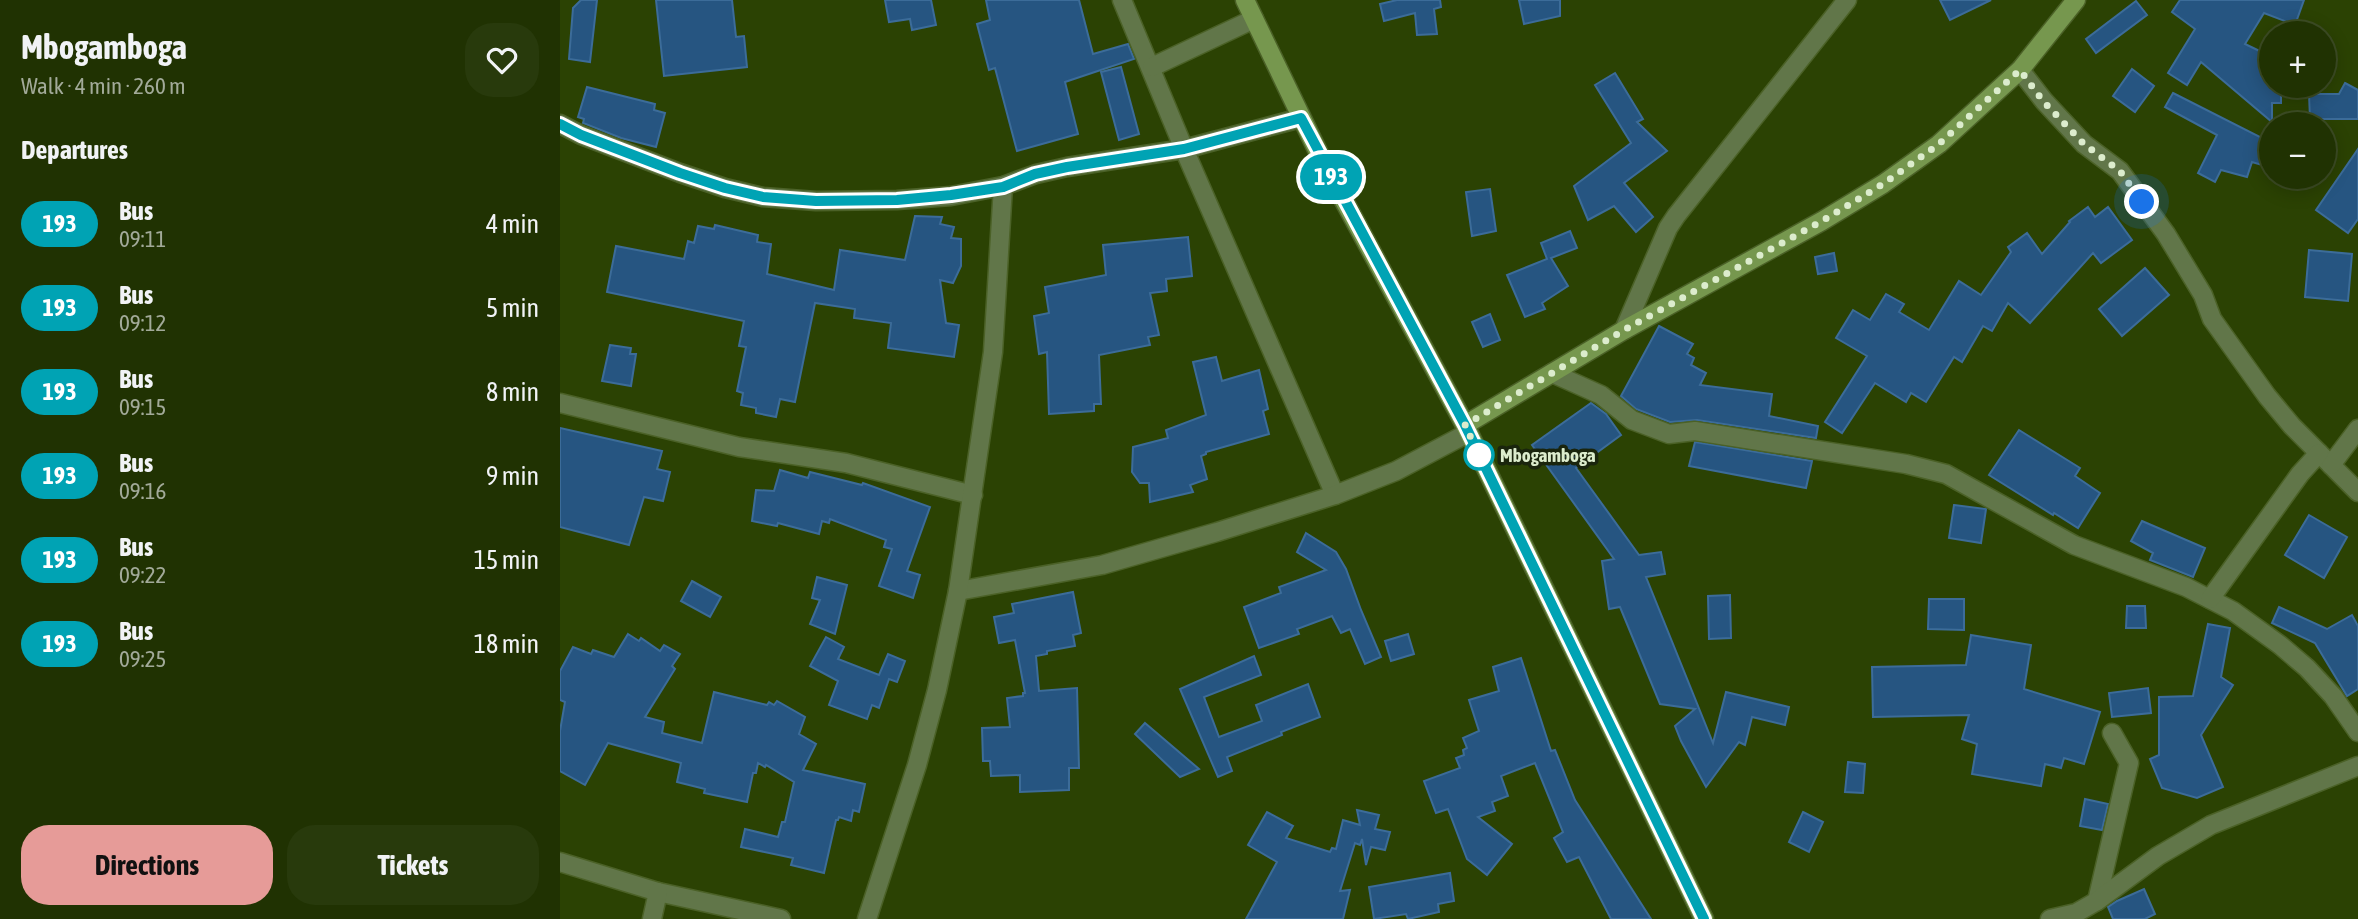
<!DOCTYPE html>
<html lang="en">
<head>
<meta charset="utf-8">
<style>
	body { margin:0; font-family:"Asap Condensed",sans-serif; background:#283a0c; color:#f1f3f6; height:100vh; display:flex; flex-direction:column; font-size:26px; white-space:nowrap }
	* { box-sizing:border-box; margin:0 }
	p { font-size:23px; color:#a2aa99 }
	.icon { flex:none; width:38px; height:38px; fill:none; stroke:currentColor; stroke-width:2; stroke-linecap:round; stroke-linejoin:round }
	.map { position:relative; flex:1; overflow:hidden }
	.drawer { display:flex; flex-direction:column; background:#203202; width:560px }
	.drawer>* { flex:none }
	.badge { padding:0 14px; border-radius:23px; font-size:24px; line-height:46px }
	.fabs { position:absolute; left:1699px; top:21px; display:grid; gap:14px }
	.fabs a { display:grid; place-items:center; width:77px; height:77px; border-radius:50%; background:#203202; box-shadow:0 4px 18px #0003,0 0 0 2px #3d4d24; font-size:35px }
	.you { position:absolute; width:35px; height:35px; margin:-18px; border:5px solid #fff; border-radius:50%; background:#1a73e8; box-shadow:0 0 0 10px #1a73e833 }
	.map>.badge { position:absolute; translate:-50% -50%; box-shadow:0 0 0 4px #fff }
	h2 { padding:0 21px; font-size:26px; line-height:63px }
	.round { display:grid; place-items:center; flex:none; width:74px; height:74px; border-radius:28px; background:#283a0c }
	.summary { display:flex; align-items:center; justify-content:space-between; height:119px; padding:0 21px }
	h1 { font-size:33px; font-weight:700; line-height:52px }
	.action { display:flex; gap:14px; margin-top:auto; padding:14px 21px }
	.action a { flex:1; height:80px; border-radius:28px; background:#e69b98; color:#111; font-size:28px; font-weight:700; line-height:80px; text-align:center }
	.action a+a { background:#283a0c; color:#f1f3f6 }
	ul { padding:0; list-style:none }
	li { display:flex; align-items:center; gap:21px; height:84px; padding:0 21px }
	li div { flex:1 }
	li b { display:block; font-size:26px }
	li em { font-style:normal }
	li .badge { min-width:77px; font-weight:700; text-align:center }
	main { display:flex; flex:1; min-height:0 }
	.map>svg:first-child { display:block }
	.building { fill:#265581; stroke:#3c6c99; stroke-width:2 }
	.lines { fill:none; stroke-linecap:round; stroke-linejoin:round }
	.street-casing { stroke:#4b6127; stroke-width:21 }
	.secondary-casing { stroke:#4b6127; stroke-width:21 }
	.street { stroke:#617649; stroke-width:18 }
	.secondary { stroke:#76974e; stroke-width:18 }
	.line-casing { stroke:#fff; stroke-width:16 }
	.line { stroke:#00a3b4; stroke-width:10 }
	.walk { stroke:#dceccd; stroke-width:7; stroke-dasharray:0 12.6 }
	.stop-dot { fill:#fff; stroke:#00a3b4; stroke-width:3.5 }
	.labels { text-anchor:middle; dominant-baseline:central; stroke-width:7; stroke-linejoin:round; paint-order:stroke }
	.stop-label { font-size:19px; font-weight:bold; fill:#dceccd; stroke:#1a250d; text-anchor:start }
</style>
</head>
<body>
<main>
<section class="drawer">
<div class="summary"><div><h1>Mbogamboga</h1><p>Walk · 4 min · 260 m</p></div><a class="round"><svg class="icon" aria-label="heart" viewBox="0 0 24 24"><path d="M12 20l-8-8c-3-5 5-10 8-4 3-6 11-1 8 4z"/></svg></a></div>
<h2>Departures</h2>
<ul>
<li><span class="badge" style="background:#00a3b4;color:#fff">193</span><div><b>Bus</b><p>09:11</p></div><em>4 min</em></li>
<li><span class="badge" style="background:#00a3b4;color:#fff">193</span><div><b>Bus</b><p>09:12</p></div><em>5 min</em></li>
<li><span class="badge" style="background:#00a3b4;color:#fff">193</span><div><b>Bus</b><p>09:15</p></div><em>8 min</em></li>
<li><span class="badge" style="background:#00a3b4;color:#fff">193</span><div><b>Bus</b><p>09:16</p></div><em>9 min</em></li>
<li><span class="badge" style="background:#00a3b4;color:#fff">193</span><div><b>Bus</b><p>09:22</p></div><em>15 min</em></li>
<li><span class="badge" style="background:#00a3b4;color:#fff">193</span><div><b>Bus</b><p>09:25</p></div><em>18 min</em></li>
</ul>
<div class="action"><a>Directions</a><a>Tickets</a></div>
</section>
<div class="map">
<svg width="1798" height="919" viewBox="0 0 1798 919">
	<rect width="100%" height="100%" fill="#2b4203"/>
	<g class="building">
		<polygon points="21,0 37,0 30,62 9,59 13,8"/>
		<polygon points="96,0 172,0 176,37 184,36 187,67 104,76"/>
		<polygon points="325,0 371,0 376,25 352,30 350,19 329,22"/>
		<polygon points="426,0 519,0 533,54 568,44 574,59 505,82 518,134 457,151 435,68 429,70 417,24 430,20"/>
		<polygon points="837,0 880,0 881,7 874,9 877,34 857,35 855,13 824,21 820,4"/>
		<polygon points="959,0 1000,0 1000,16 964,24"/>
		<polygon points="1380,0 1431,0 1390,20"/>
		<polygon points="1620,0 1744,0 1735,25 1704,13 1685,44 1712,57 1712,86 1721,86 1721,103 1712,103 1712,122 1641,62 1627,85 1608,73 1635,29 1612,12"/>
		<polygon points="1576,1 1587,15 1536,53 1526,39"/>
		<polygon points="561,67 579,134 559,140 541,72"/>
		<polygon points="1572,69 1594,86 1575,112 1553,96"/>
		<polygon points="1055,73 1083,119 1077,122 1107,151 1064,183 1093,217 1076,232 1054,206 1028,220 1014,186 1071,143 1035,85"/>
		<polygon points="1785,83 1798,90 1798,119 1750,119 1749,94 1779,94"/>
		<polygon points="27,87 95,104 94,110 105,113 96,147 61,138 23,123 24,119 18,117"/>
		<polygon points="1613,93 1712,143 1712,168 1692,162 1687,177 1661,170 1655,182 1638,173 1657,135 1605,107"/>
		<polygon points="1798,149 1798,219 1788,233 1756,210"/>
		<polygon points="930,189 936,231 912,236 906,192"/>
		<polygon points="1528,207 1535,217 1548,207 1572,240 1541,263 1533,253 1470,323 1448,303 1432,331 1423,326 1402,362 1394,357 1366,402 1351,393 1346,402 1315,383 1282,433 1265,422 1307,356 1276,338 1293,310 1310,320 1326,294 1344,304 1339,312 1369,330 1399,281 1421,295 1451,252 1448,247 1467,233 1482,254 1510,222 1509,221"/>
		<polygon points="355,216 382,217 380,224 394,227 391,238 401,239 401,266 393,283 380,280 386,323 399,325 394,357 328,348 331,323 294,318 295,309 255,303 235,402 220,399 216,417 196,413 196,408 181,405 183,393 177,391 186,347 179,346 184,321 47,292 56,246 124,259 128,241 134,243 138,226 154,229 155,225 198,235 197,242 211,244 207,274 274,290 280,250 345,260"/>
		<polygon points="1010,231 1017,248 991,258 1008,286 982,303 985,309 965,317 947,275 987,259 981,243"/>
		<polygon points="628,237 632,276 606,279 607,291 590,293 599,335 588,337 590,345 539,355 541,404 534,404 534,411 489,414 487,352 479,354 474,316 489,313 485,287 546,275 543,245"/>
		<polygon points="1749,250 1792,254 1788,301 1745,297"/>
		<polygon points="1274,253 1277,271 1258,274 1255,257"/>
		<polygon points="1585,268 1609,295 1562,336 1539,309"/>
		<polygon points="930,314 940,340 923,347 912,322"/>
		<polygon points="1099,326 1133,344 1127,354 1134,358 1131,365 1146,373 1140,385 1212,394 1209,416 1258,426 1256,438 1137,420 1110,422 1076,409 1061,396"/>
		<polygon points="50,345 71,348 70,354 76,354 71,386 42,381"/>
		<polygon points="656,357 662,381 699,370 708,409 703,411 709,434 646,452 646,454 641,456 647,479 630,485 633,492 590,502 589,483 580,483 572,472 573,447 608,438 606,430 646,415 633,362"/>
		<polygon points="1031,403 1046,414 1061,435 1016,468 1079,555 1101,552 1105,574 1086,577 1153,743 1166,692 1229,707 1225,725 1192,717 1185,745 1179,742 1146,787 1121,741 1115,726 1135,709 1100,704 1060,607 1049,609 1042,561 1054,559 972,445"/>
		<polygon points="0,428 102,451 97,469 110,472 103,501 84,497 69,545 0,527"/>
		<polygon points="1459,430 1520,468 1515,476 1540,493 1518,528 1494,513 1493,515 1429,475"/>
		<polygon points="1135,442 1252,461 1246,488 1129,466"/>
		<polygon points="220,470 248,478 250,472 302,485 303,483 370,507 347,571 360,575 353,598 319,586 332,549 324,547 326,540 270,519 269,523 262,521 259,534 218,523 217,526 192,521 196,490 214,491"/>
		<polygon points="1394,505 1426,509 1421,543 1389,538"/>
		<polygon points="1749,515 1787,537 1764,578 1725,555"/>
		<polygon points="1582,521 1645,548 1633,577 1590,560 1593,553 1571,541"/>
		<polygon points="746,533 776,552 786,569 801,610 821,657 805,664 790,629 781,633 772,616 737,629 739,634 699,648 684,607 721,593 719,587 766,570 737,552"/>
		<polygon points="257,577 287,585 275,634 250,624 260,600 252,598"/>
		<polygon points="132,581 161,597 150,617 121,601"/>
		<polygon points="513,592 521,633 513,635 515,646 487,651 487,654 476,656 479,691 517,688 519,768 509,768 509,790 460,792 460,775 431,776 430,761 423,761 422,728 450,727 447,698 463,696 463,693 465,693 455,640 439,643 434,617 454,613 452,604"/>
		<polygon points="1170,595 1171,638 1149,639 1148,596"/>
		<polygon points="1369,599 1404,599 1404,630 1368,629"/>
		<polygon points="1567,606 1585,606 1586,628 1566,628"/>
		<polygon points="1719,607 1767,629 1792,615 1798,626 1798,689 1787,696 1755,643 1712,623"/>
		<polygon points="1648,624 1670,628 1661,677 1673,685 1641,735 1663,787 1637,798 1602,788 1590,759 1599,755 1599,697 1633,696"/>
		<polygon points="68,634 79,641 81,638 100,651 104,645 120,654 112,666 115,669 85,717 104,722 102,733 142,743 154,692 207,705 209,702 214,705 217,701 245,717 239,734 256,744 243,770 305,784 299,812 293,810 291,821 279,817 278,820 276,820 264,873 231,865 233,858 181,847 185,829 218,837 222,822 225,822 234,782 206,765 205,767 198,763 196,773 193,773 187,802 144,793 145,789 117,782 121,763 48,743 25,785 0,771 0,731 5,702 0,700 0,671 13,647 31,654 33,650 54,657"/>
		<polygon points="848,634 854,654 831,661 825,641"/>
		<polygon points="1411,635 1471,645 1464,689 1540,712 1524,764 1504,758 1501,768 1485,764 1481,786 1412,774 1417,744 1402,739 1409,715 1313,717 1312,667 1406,665"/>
		<polygon points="266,637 284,647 278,659 319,675 328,654 345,661 337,682 329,679 319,708 312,705 307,719 269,705 278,681 250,666"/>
		<polygon points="694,656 701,675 644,697 659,737 702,721 696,705 748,684 760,717 721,732 722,735 667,757 672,771 658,777 620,689"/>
		<polygon points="961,658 991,751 995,750 1015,800 1091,919 1051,919 1019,857 1007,862 994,838 1003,832 975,763 941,776 948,796 932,802 935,811 918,817 952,844 927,875 907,859 888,809 876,813 864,781 900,768 896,758 904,755 903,750 907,748 903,738 919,731 909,700 939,691 933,667"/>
		<polygon points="1588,688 1591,713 1552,717 1549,693"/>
		<polygon points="585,723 639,769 620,777 575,734"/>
		<polygon points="1288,762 1305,764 1303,793 1285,792"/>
		<polygon points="1525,799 1548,804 1542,830 1520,826"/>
		<polygon points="797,810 819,815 815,829 830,832 825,850 811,847 806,865 802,839 800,845 795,843 780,891 790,890 783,919 686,919 717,862 688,845 707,812 733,826 726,838 770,852 772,848 776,849 783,820 800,825"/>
		<polygon points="1243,812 1263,822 1249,852 1229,842"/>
		<polygon points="890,873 894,901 878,904 879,912 848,919 846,914 814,919 809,887"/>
		<polygon points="1584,889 1595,914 1585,919 1553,919 1548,907 1557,901"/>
	</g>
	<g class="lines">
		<defs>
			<g id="street">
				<polyline points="562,0 624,149 775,495"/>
				<polyline points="592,67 694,19"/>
				<polyline points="1460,70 1484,101 1524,144 1560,171 1606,234 1643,295 1652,319 1707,396 1732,426 1798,492"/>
				<polyline points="0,124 21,135 120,173 165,188 203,197 256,201 337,200 391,196 443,186 476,174 507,167 624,149 741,118"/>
				<polyline points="1064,330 1108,228 1116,216 1287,0"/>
				<polyline points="992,373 1041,395 1072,420 1109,434 1135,431 1346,464 1386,474 1514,545 1626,587 1673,611 1720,645 1747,668 1773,696 1798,732"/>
				<polyline points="0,403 179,447 286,463 413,495"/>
				<polyline points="1771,465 1798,429"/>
				<polyline points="398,591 542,565 657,532 775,495 836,471 908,433"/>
				<polyline points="1650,599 1740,474 1759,453"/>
				<polyline points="0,862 98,892 221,919"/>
				<polyline points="1537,901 1569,763 1552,733"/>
				<polyline points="92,919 98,892"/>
				<polyline points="307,919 357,765 377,690 398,591 433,352 443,186"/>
				<polyline points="1490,919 1516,913 1537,901 1598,856 1651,825 1798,766"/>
			</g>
			<g id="secondary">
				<polyline points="685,0 762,160 905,425 1144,919"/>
				<polyline points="905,425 1064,330 1262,221 1323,184 1379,144 1460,70 1516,0"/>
			</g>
		</defs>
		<use href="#street" class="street-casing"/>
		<use href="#secondary" class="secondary-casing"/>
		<use href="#street" class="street"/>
		<use href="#secondary" class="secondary"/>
	</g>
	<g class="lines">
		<defs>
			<polyline id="line" points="0,124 21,135 120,173 165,188 203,197 256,201 337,200 391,195 443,187 475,174 507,167 624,149 741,118 905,425 1144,919"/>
		</defs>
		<use href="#line" class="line-casing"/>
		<use href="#line" class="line"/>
		<polyline class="walk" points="919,455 920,457 905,425 1064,330 1262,221 1323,184 1379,144 1460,70 1483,101 1524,144 1560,171 1582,202"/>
	</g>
	<circle class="stop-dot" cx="919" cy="455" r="14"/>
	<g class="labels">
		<g class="stop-label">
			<text x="940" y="455">Mbogamboga</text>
		</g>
	</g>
</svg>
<div class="fabs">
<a>+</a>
<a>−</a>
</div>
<div class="you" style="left:1582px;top:202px"></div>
<b class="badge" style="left:771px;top:177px;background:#00a3b4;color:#fff">193</b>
</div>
</main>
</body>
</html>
